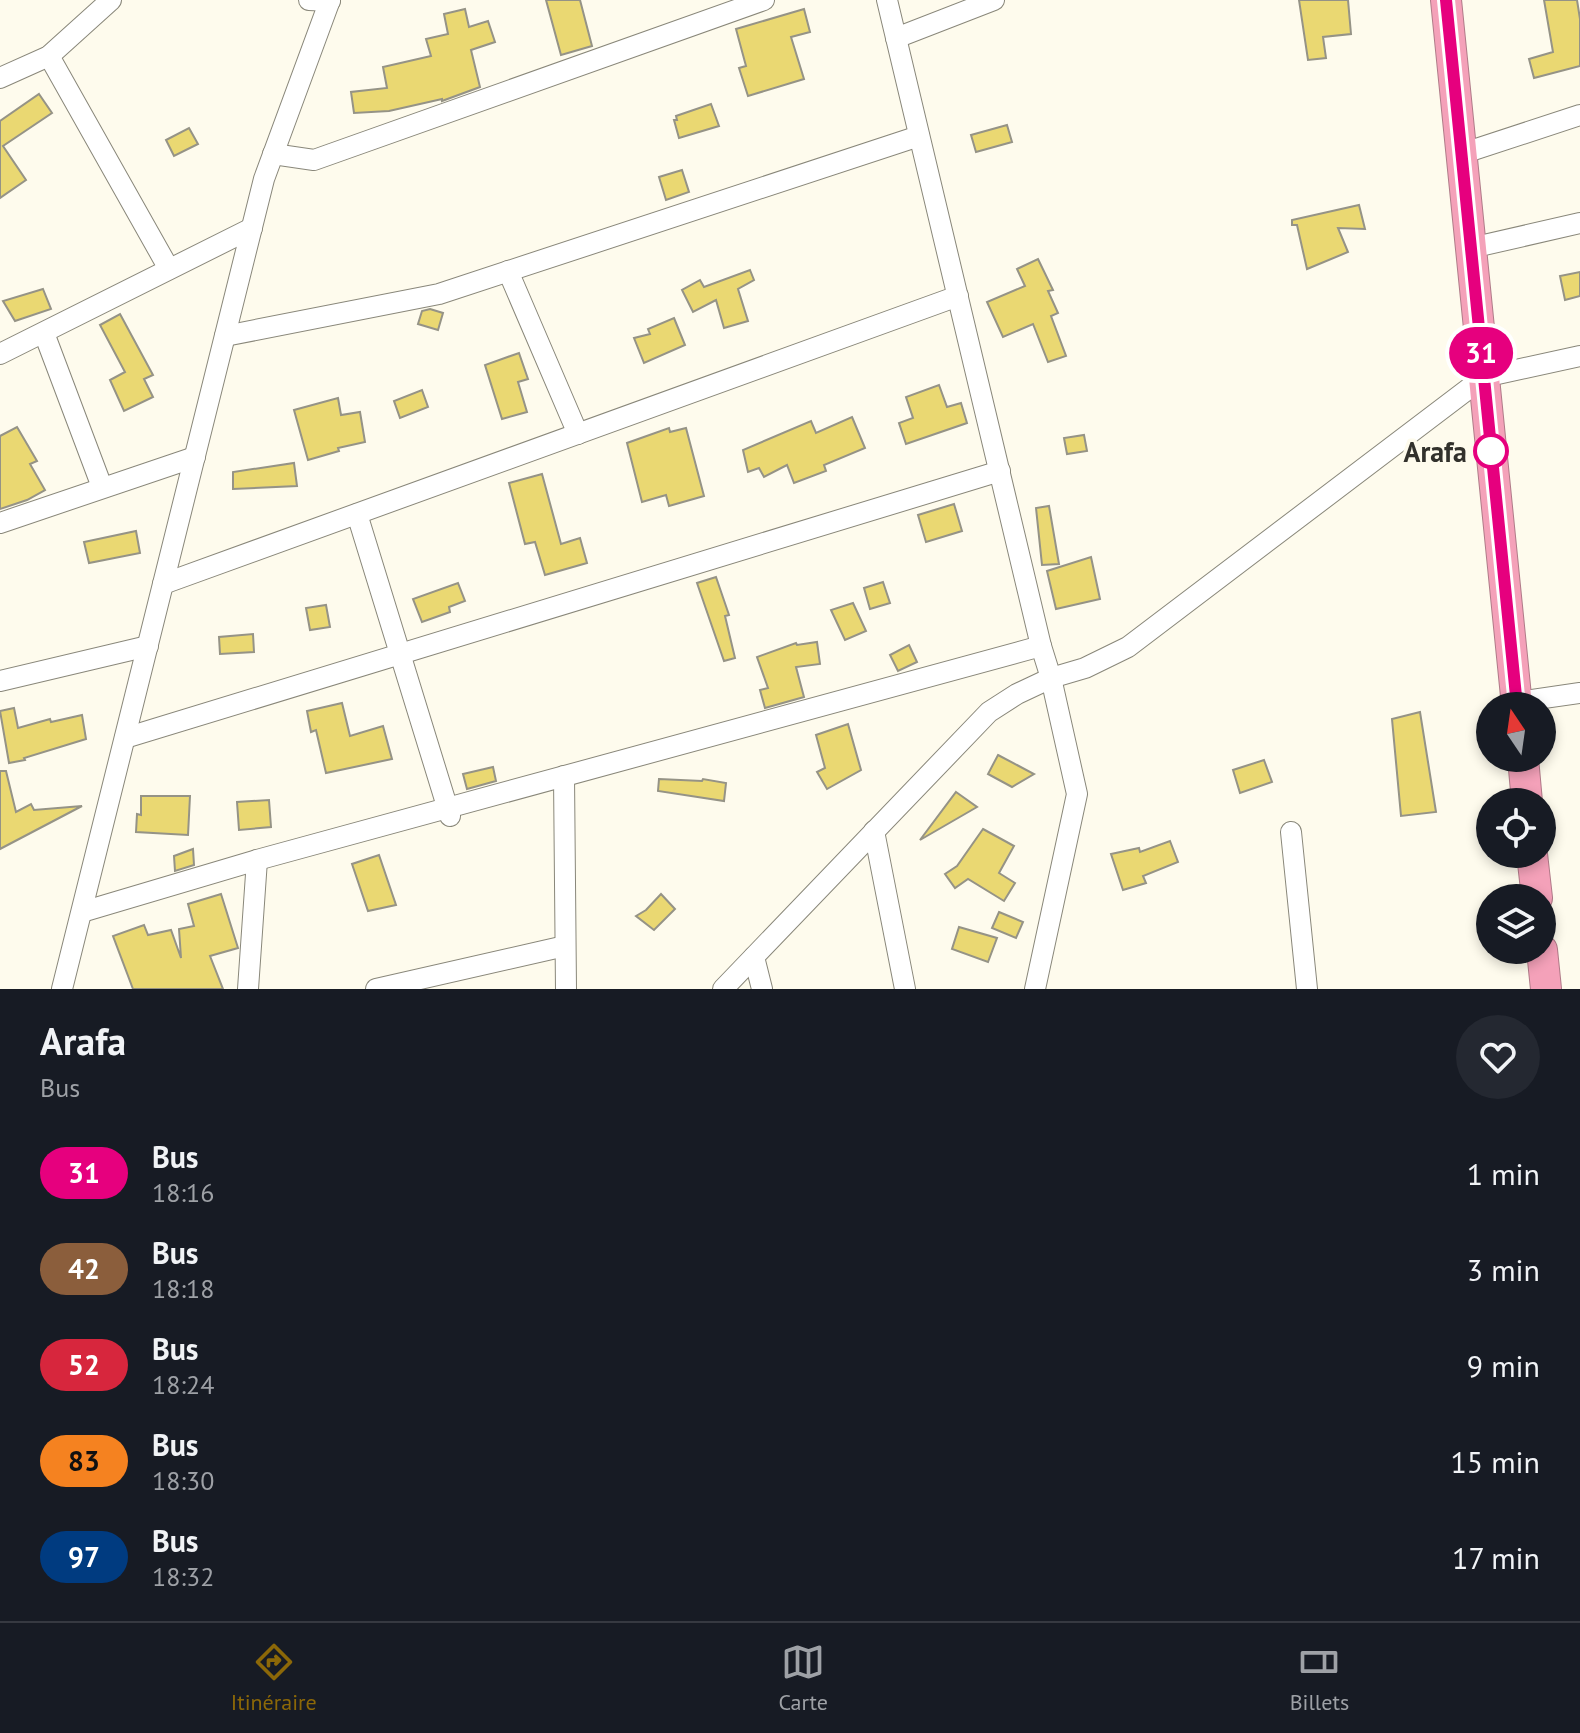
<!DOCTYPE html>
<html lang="fr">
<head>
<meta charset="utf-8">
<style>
	body { margin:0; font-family:"PT Sans",sans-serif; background:#242831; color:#f1f3f6; height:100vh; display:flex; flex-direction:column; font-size:30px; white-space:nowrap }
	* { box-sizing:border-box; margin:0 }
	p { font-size:26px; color:#9ea1a6 }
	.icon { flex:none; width:44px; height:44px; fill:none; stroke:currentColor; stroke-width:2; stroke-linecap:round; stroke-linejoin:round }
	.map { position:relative; height:989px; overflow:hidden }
	.details { display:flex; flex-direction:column; background:#171b24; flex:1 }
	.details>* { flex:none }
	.badge { padding:0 16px; border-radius:26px; font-size:28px; line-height:52px }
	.needle { width:52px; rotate:347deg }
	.controls { position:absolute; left:1476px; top:692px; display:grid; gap:16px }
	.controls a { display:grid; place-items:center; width:80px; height:80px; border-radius:50%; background:#171b24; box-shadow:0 4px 12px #0003; font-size:40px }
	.map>.badge { position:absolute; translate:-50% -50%; box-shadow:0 0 0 4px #fff }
	.round { display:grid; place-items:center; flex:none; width:84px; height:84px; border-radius:42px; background:#242831 }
	.summary { display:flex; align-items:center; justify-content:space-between; height:136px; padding:0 40px }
	h1 { font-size:38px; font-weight:600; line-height:60px }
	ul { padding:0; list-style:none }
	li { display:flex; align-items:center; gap:24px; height:96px; padding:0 40px }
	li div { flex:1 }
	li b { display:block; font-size:30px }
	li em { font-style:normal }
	li .badge { min-width:88px; font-weight:700; text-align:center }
	.tabs { display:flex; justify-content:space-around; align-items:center; height:112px; border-top:2px solid #363941; background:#171b24; font-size:22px; color:#9ea1a6 }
	.tabs a { display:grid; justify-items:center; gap:4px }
	.tabs .current { color:#8c6808 }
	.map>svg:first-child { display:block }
	.building { fill:#ead872; stroke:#959386; stroke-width:2 }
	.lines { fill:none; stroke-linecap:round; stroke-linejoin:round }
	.minor-casing { stroke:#89877a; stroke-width:22 }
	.highway-casing { stroke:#b07a88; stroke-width:32 }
	.minor { stroke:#fff; stroke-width:20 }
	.highway { stroke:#f4a1b9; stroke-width:30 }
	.line-casing { stroke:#fff; stroke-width:18 }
	.line { stroke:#e6007e; stroke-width:12 }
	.stop-dot { fill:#fff; stroke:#e6007e; stroke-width:4 }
	.labels { text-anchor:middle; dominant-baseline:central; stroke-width:7; stroke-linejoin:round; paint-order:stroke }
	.stop-label { font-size:28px; font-weight:bold; fill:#32312c; stroke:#fefbed; text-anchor:end }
</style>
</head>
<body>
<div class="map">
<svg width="1580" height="989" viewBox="0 0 1580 989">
	<rect width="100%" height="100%" fill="#fefbed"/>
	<g class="building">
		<polygon points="546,0 580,0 592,46 561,55"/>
		<polygon points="1299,0 1348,0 1351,34 1323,37 1326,58 1308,60"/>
		<polygon points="1544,0 1577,0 1580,19 1580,66 1534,78 1529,59 1553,52"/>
		<polygon points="465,9 469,27 488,21 495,42 471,50 480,87 442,101 442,99 389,111 354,113 351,92 387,88 383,67 431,56 426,39 448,34 444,14"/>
		<polygon points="804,9 810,32 791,37 804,79 748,96 739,68 746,66 736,29"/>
		<polygon points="39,94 52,113 3,146 26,180 0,198 0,121"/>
		<polygon points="711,104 719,126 679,138 674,120 677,120 676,116"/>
		<polygon points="1007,125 1012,142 976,152 971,135"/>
		<polygon points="189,128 198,144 174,156 166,140"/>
		<polygon points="682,170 689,192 666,200 659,177"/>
		<polygon points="1359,205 1365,229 1338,228 1348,252 1307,269 1297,225 1292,225 1292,220"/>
		<polygon points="1038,259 1053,290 1048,291 1058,313 1051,316 1066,356 1048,362 1033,324 1003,337 987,302 1025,286 1017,269"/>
		<polygon points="750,270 754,280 738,289 748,321 724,328 716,300 693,312 682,290 700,280 704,287"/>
		<polygon points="1580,272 1580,296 1565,300 1560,276"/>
		<polygon points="43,289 51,309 15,321 3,301"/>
		<polygon points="430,309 443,313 438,330 418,324 422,311"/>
		<polygon points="120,314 153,375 144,379 153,397 124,411 110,380 125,372 100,325"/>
		<polygon points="674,318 685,345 644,363 634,338 650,334 648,329"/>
		<polygon points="519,353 528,379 518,382 527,412 502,419 485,365"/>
		<polygon points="939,385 947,407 961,403 967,423 906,444 899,423 913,418 906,397"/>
		<polygon points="422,390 428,407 400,418 394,401"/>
		<polygon points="338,398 341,415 360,412 365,442 338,448 339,451 308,460 294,410"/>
		<polygon points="852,417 865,448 824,465 826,471 794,483 787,465 764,477 759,468 748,472 743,450 811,421 816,433"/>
		<polygon points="17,427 37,461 30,464 45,490 27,500 0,509 0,436"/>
		<polygon points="669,428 670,432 686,428 704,496 669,506 666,495 642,502 627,443"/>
		<polygon points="1084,435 1087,451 1067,454 1064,438"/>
		<polygon points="294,463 297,486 233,489 233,472"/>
		<polygon points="542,474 561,544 580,538 587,563 545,575 535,542 525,544 509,483"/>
		<polygon points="954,504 962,531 926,542 918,515"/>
		<polygon points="1049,506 1059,564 1042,565 1036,508"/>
		<polygon points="136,531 140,553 89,563 84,542"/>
		<polygon points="1091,557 1100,599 1056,609 1047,571"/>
		<polygon points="716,577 729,615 725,616 735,658 724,661 697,583"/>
		<polygon points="883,582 890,603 870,609 864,588"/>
		<polygon points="458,583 465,601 449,607 450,612 422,622 413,599"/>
		<polygon points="853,603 866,631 845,640 831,610"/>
		<polygon points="326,605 330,627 310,630 306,608"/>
		<polygon points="253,634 254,652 220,654 219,637"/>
		<polygon points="817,642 820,664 796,667 804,697 765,708 760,690 768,688 757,657 796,643 797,645"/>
		<polygon points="909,645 917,662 898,671 890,655"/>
		<polygon points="342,703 350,736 383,726 392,759 326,773 316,730 311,732 307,711"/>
		<polygon points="14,708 18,728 50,719 51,722 82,715 86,739 24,758 25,760 9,763 0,711"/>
		<polygon points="1420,712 1436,812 1401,816 1392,719"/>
		<polygon points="848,724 861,770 827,789 817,772 825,768 816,735"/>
		<polygon points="998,755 1034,774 1012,787 988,774"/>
		<polygon points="1264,760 1272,782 1240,793 1233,770"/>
		<polygon points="493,767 496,781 467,789 463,774"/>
		<polygon points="0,771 6,771 16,812 31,804 34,810 82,806 0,849"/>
		<polygon points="659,779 702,781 703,779 726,783 724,801 658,791"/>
		<polygon points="956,792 977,807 920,840"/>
		<polygon points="141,796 190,796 188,835 136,832 137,814 141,815"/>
		<polygon points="269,800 271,827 239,830 237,802"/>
		<polygon points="983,829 1014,846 999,873 1015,883 1004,901 968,879 955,888 945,874 957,866"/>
		<polygon points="1170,841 1178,862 1143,876 1146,883 1123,890 1111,854 1139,848 1140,852"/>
		<polygon points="193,849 194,865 175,871 174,856"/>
		<polygon points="379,855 396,905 368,911 352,864"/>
		<polygon points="221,894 238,948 210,956 223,989 133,989 113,936 144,925 148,935 171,930 181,958 179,929 194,926 188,904"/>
		<polygon points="661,894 675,909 654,930 636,916 646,910"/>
		<polygon points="999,912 1023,922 1016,938 992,928"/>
		<polygon points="959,927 997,938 988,962 952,949"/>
	</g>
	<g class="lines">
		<defs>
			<g id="minor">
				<polyline points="309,0 330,1"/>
				<polyline points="887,0 1041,646 1051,678 1077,794 1035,989"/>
				<polyline points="896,38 994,0"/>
				<polyline points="49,56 169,269"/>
				<polyline points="0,78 49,56 111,0"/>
				<polyline points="273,154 314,160 764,0"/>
				<polyline points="1461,154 1580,115"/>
				<polyline points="1471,248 1580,223"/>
				<polyline points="508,271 578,434"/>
				<polyline points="44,333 102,487"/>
				<polyline points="225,336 439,294 919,136"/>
				<polyline points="0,354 252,228"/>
				<polyline points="357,514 450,816"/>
				<polyline points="0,523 195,457"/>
				<polyline points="163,584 958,296"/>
				<polyline points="0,681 148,646"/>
				<polyline points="1517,702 1580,693"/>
				<polyline points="125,738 1000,471"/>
				<polyline points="564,776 566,989"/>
				<polyline points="874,831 905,989"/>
				<polyline points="1291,832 1307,989"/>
				<polyline points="82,912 257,860 1041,646"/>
				<polyline points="754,957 762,989"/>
				<polyline points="62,989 264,179 330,0"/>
				<polyline points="248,989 257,860"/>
				<polyline points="376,989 565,946"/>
				<polyline points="723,989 989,712 1017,694 1051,678 1085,668 1128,647 1484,377 1580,356"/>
			</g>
			<g id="highway">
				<polyline points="1446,0 1517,706"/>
				<polyline points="1523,758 1527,802"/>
				<polyline points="1532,854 1537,898"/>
				<polyline points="1542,950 1546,989"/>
			</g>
		</defs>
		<use href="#minor" class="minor-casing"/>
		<use href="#highway" class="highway-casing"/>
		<use href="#minor" class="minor"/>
		<use href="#highway" class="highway"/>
	</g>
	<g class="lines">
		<defs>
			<polyline id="line" points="1446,0 1517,706"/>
		</defs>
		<use href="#line" class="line-casing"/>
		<use href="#line" class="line"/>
	</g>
	<circle class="stop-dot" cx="1491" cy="451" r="16"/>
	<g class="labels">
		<g class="stop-label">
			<text x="1467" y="451">Arafa</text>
		</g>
	</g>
</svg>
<div class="controls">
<a><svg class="needle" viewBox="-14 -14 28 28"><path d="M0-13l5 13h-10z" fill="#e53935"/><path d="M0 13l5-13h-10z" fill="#9ea1a6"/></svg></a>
<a><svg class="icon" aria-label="locate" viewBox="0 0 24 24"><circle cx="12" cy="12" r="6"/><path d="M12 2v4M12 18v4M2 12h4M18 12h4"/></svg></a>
<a><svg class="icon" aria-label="layers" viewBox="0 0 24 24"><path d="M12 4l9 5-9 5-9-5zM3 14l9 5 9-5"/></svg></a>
</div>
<b class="badge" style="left:1481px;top:353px;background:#e6007e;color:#fff">31</b>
</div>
<section class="details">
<div class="summary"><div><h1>Arafa</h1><p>Bus</p></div><a class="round"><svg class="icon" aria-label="heart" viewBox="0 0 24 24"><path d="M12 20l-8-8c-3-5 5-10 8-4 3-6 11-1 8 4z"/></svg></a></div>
<ul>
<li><span class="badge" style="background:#e6007e;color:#fff">31</span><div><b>Bus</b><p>18:16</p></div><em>1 min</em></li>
<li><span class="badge" style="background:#8b5e3c;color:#fff">42</span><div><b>Bus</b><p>18:18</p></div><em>3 min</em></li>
<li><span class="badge" style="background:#d7263d;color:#fff">52</span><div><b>Bus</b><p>18:24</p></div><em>9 min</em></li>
<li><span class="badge" style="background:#f58220;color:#111">83</span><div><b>Bus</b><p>18:30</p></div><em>15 min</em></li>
<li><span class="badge" style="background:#003b80;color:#fff">97</span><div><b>Bus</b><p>18:32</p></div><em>17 min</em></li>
</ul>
</section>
<nav class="tabs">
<a class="current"><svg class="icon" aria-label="directions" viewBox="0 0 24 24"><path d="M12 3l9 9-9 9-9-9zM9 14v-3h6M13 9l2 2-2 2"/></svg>Itinéraire</a>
<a><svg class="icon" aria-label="map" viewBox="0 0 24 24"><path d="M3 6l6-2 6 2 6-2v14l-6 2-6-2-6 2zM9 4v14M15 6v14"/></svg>Carte</a>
<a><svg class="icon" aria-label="tickets" viewBox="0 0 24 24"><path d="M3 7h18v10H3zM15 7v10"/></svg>Billets</a>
</nav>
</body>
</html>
